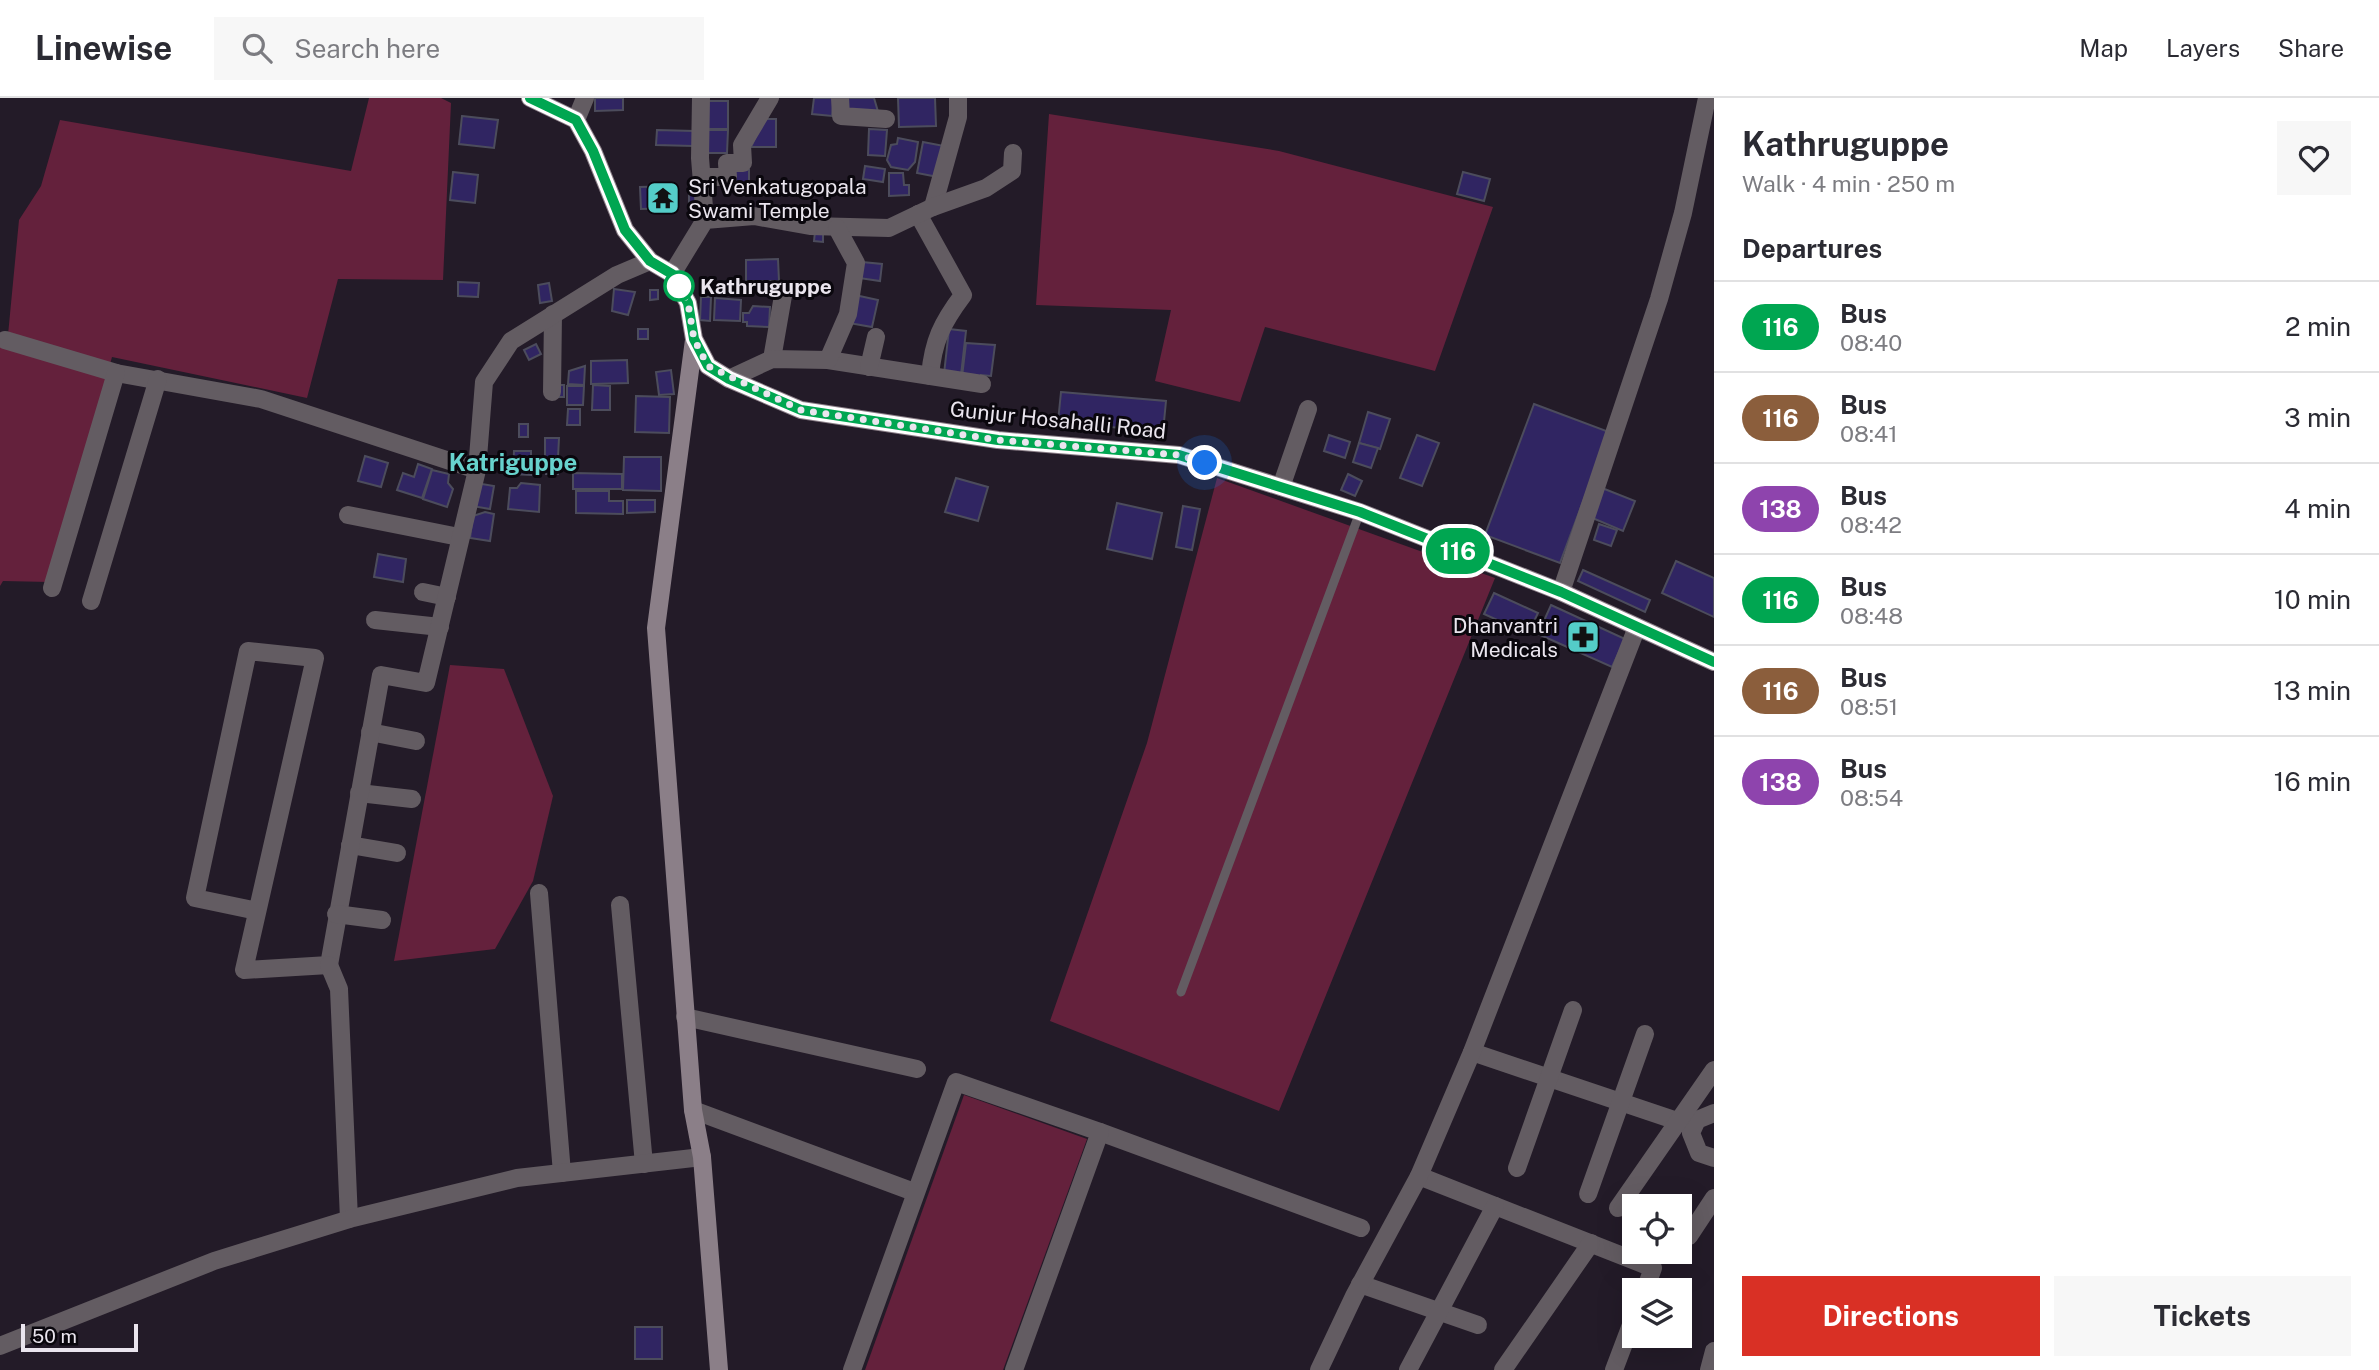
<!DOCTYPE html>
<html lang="en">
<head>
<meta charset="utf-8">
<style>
	body { margin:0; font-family:"Public Sans",sans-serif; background:#f7f7f7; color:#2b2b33; height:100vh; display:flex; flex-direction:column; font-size:26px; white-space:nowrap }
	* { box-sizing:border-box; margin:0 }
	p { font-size:23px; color:#7c7c81 }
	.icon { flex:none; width:38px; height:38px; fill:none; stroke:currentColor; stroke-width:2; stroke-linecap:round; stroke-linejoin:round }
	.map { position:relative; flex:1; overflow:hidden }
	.side { display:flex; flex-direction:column; background:#fff; width:665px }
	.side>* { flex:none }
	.badge { padding:0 14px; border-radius:23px; font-size:24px; line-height:46px }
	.controls { position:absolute; left:1622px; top:1096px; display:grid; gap:14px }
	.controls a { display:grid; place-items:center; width:70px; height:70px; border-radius:0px; background:#fff; box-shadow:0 7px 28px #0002; font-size:35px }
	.scale { position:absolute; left:21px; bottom:18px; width:117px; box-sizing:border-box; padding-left:7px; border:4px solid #eae5ee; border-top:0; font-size:19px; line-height:24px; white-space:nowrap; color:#eae5ee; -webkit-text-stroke:5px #0a070d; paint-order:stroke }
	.you { position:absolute; width:35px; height:35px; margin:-18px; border:5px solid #fff; border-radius:50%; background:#1a73e8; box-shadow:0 0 0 10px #1a73e833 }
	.map>.badge { position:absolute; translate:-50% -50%; box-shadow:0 0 0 4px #fff }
	h2 { padding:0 28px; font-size:26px; line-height:63px }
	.round { display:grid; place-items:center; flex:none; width:74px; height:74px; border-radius:0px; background:#f7f7f7 }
	.head { display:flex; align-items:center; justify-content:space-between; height:119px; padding:0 28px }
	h1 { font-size:33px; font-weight:700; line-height:52px }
	.primary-button { display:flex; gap:14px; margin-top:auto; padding:14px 28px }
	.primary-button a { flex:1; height:80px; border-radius:0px; background:#d93025; color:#fff; font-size:28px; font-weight:700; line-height:80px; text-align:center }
	.primary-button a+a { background:#f7f7f7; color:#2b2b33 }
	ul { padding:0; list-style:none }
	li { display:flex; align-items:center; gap:21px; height:91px; padding:0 28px; border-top:2px solid #e1e1e2 }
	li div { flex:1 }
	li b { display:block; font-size:26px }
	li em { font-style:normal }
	li .badge { min-width:77px; font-weight:700; text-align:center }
	header { display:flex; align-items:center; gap:42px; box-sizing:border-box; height:98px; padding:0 35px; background:#fff; border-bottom:2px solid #e1e1e2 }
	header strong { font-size:33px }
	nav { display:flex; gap:38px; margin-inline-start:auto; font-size:24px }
	.search { width:490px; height:63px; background:#f7f7f7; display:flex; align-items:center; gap:18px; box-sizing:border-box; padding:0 24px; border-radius:0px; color:#7c7c81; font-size:26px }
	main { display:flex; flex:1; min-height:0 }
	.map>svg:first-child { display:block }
	.green { fill:#64213c }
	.building { fill:#302562; stroke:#4c4c5c; stroke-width:2 }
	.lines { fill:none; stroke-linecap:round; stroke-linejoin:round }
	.lane { stroke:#635c62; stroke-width:9 }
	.street { stroke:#635c62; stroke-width:18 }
	.secondary { stroke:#8b7f88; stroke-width:18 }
	.line-casing { stroke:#fff; stroke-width:16 }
	.line { stroke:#00a651; stroke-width:10 }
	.walk { stroke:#eae5ee; stroke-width:7; stroke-dasharray:0 12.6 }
	.stop-dot { fill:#fff; stroke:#00a651; stroke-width:3.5 }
	.labels { text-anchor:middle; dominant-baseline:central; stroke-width:6; stroke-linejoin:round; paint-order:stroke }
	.poi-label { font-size:21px; fill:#eae5ee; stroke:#0a070d; text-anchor:start }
	.stop-label { font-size:21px; font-weight:bold; fill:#eae5ee; stroke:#0a070d; text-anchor:start }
	.street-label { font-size:21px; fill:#eae5ee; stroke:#0a070d }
	.quarter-label { font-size:24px; font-weight:bold; fill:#67d3cd; stroke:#0a070d }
</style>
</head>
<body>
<header>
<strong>Linewise</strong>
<div class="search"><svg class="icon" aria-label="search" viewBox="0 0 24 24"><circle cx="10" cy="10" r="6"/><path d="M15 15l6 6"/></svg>Search here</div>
<nav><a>Map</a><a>Layers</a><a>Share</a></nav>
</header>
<main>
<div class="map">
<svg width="1714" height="1272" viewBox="0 0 1714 1272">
	<rect width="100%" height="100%" fill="#231b28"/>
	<g class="green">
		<polygon points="369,0 441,0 451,5 443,182 338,181 307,300 112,259 50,484 3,483 0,488 0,235 8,237 19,122 41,88 60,22 351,73"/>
		<polygon points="1049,16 1279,53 1493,109 1435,273 1265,229 1240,304 1155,283 1171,212 1036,207"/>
		<polygon points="1217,380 1495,480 1279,1013 1050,923 1147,645"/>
		<polygon points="450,567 504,571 553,698 533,783 495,851 394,863"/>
		<polygon points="964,997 1087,1041 1003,1272 865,1272"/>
	</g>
	<g class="building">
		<polygon points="595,0 623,0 623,12 595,13"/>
		<polygon points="814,0 834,0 832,18 812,16"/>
		<polygon points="846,0 874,0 879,17 845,15"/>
		<polygon points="898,0 935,0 936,28 899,29"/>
		<polygon points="705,3 728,3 728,31 704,31"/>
		<polygon points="462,18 498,22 494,50 459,46"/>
		<polygon points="764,21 776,21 776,49 751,49"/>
		<polygon points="869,31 887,32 885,58 868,57"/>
		<polygon points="657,32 694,33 693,48 656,47"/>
		<polygon points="703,32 728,32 727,55 703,55"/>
		<polygon points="898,40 918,44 915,64 908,72 891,69 887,62 891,47 897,46"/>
		<polygon points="923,44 944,48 938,79 917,75"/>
		<polygon points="865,68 885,71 883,84 863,81"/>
		<polygon points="730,71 749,72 749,88 729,88"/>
		<polygon points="453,74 478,77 475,105 450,102"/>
		<polygon points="1463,74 1490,81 1484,103 1457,96"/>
		<polygon points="889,75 903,75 904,87 909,87 909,97 889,98"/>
		<polygon points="672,88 672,110 641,111 640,89"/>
		<rect x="689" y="95" width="9" height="10"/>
		<polygon points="815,134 823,134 823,144 814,143"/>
		<polygon points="778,161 779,183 746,183 746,162"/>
		<polygon points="862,164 882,166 880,183 859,180"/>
		<polygon points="458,184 479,185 478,199 458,198"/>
		<polygon points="549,185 552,203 540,205 538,187"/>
		<polygon points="614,191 635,194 628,217 612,213"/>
		<polygon points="650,192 658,192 658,201 650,202"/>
		<polygon points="855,197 878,202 872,229 849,225"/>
		<polygon points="701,199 711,199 710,223 700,222"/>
		<polygon points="715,200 741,202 740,223 714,222"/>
		<polygon points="753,208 770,209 769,229 747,228 747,224 743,224 743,215 749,215"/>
		<rect x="638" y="231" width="10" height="10"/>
		<polygon points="949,231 966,233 961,277 944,276"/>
		<polygon points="966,245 995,247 991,278 981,277 981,281 962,279"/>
		<polygon points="536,246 541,256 529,262 524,252"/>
		<polygon points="627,262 628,285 591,286 591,263"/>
		<polygon points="585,268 584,287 568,286 569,273"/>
		<polygon points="671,272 674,296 659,297 656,274"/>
		<polygon points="558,287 564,287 564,299 557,299"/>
		<polygon points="593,287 610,288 610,312 592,312"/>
		<polygon points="567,288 584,288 583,307 567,307"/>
		<polygon points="1061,294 1166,303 1163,334 1058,324"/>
		<polygon points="636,298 670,299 669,335 635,334"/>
		<polygon points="1534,306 1609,334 1560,465 1485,437"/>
		<polygon points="568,311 580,311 580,327 567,327"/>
		<polygon points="1368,314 1390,321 1380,351 1359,345"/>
		<rect x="519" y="326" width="9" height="13"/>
		<polygon points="1329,337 1350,344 1345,360 1324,353"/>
		<polygon points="1417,337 1439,345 1422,388 1400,380"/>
		<polygon points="545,340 559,340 558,360 545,360"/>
		<polygon points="1359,345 1378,350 1371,370 1353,364"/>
		<polygon points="514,353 531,353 531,377 513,376"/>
		<polygon points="365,358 388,365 381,389 358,383"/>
		<polygon points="624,359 661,359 661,393 623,392"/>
		<rect x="546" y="365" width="12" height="11"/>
		<polygon points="418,366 432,371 422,400 397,392 403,375 414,379"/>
		<polygon points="432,372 449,376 448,385 453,391 447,409 423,401"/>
		<polygon points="573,375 622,376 622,391 573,391"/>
		<polygon points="1348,376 1362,383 1355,398 1341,392"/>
		<polygon points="956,380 988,389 978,423 945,414"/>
		<polygon points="476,385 494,388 490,411 472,408"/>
		<polygon points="521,385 540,387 539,414 508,411 510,390 517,390"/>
		<polygon points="1602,390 1635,403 1623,433 1590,419"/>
		<polygon points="576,393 609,393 609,403 623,403 623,416 576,415"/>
		<polygon points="627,402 655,402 655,414 627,415"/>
		<polygon points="1117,405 1162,415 1152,461 1107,451"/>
		<polygon points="1183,408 1200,411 1192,452 1176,449"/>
		<polygon points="485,414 494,416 490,443 470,440 473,418"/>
		<polygon points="1599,426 1617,432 1611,448 1594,442"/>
		<polygon points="378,456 406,461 403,484 374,479"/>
		<polygon points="1676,463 1714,480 1714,519 1662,495"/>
		<polygon points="1583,472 1650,502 1645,514 1578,483"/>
		<polygon points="1494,495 1538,515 1528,536 1484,516"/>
		<polygon points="1551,507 1625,541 1612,569 1538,536"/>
		<rect x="635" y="1229" width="27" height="32"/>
	</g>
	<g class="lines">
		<polyline class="lane" points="1181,894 1360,414"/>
		<g class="street">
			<polyline points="701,0 700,60 705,122"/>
			<polyline points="840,0 841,18 886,21"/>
			<polyline points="576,22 585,0"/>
			<polyline points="704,79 728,79 727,65 743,65 742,47 770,0"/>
			<polyline points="933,109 958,19 958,0"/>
			<path d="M 918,116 L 963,197 C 942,225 933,243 930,278"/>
			<polyline points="672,176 705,122 754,118 810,128 889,130 933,109 986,90 1012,73 1013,55"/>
			<polyline points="5,242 116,275 261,301 477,372"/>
			<polyline points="772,261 784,192"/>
			<polyline points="828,262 982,286"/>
			<polyline points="869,269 876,239"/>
			<polyline points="729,281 772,261 828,262 848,216 856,165 837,130"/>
			<polyline points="552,294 553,216"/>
			<polyline points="1281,389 1308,311"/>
			<polyline points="348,417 459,439"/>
			<polyline points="52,490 116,275"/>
			<polyline points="423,494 447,499"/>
			<polyline points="1561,494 1659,201 1683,115 1707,0"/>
			<polyline points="91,503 158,281"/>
			<polyline points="375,522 440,529"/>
			<polyline points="370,634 416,643"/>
			<polyline points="359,695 412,701"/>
			<polyline points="350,747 397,755"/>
			<polyline points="539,795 562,1075"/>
			<polyline points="620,807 644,1066"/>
			<polyline points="257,813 195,800 248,553 315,560 244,872 329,867 381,577 426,585 477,372 484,284 511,243 617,177 650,163"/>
			<polyline points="336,816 382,822"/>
			<polyline points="329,867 339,891 349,1121"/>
			<polyline points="685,919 917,971"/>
			<polyline points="1472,954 1692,1028"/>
			<polyline points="693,1012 914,1094"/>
			<polyline points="1714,1015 1697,1022 1691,1035 1699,1055 1714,1060"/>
			<polyline points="1100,1034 1361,1130"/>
			<polyline points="1517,1070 1573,912"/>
			<polyline points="1419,1078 1653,1170 1645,1192"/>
			<polyline points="1588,1096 1645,936"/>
			<polyline points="1618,1110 1714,972"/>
			<polyline points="1689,1138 1714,1100"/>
			<polyline points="1360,1186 1478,1227"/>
			<polyline points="0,1248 214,1163 353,1120 517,1080 702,1059"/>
			<polyline points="852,1272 956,984 1100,1034 1014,1272"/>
			<polyline points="1319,1272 1354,1198 1419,1078 1472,954 1637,529"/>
			<polyline points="1408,1272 1495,1108"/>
			<polyline points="1503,1272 1591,1145"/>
			<polyline points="1614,1272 1634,1219"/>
			<polyline points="1709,1272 1714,1253"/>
		</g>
		<g class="secondary">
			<polyline points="530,0 576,22 593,53 625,132 650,163 672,176 688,205 694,241 708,268 729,281 801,312 998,342 1179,357 1360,414 1561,494 1714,564"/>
			<polyline points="694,242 656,530 693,1012 702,1059 719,1272"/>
		</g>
	</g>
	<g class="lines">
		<defs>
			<polyline id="line" points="530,0 576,22 593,53 625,132 650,163 672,176 688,205 694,241 708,268 729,281 801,312 998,342 1179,357 1360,414 1561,494 1714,564"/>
		</defs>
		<use href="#line" class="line-casing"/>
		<use href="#line" class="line"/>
		<polyline class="walk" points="679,188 688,205 694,241 708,268 801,312 998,342 1179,357 1205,365"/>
	</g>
	<defs>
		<symbol id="temple-square" viewBox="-11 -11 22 22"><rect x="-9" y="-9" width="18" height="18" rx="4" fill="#54cdc8" stroke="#0a070d"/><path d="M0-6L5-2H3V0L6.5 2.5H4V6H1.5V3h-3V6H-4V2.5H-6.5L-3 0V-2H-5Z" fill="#111"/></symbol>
		<symbol id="pharmacy-square" viewBox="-11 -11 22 22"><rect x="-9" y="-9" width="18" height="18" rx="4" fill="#54cdc8" stroke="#0a070d"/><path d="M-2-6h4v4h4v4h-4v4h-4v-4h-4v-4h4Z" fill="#111"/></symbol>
	</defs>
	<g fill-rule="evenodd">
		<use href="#temple-square" x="644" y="81" width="38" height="38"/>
		<use href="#pharmacy-square" x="1564" y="520" width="38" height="38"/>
	</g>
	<circle class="stop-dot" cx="679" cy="188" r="14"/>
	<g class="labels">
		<g class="poi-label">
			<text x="688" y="88">Sri Venkatugopala<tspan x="688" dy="24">Swami Temple</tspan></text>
			<text x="1558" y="527" text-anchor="end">Dhanvantri<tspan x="1558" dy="24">Medicals</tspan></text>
		</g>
		<g class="stop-label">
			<text x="700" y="188">Kathruguppe</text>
		</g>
		<g class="street-label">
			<text transform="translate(1058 322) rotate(6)">Gunjur Hosahalli Road</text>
		</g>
		<g class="quarter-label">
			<text x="513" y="364">Katriguppe</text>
		</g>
	</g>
</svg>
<div class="controls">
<a><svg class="icon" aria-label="locate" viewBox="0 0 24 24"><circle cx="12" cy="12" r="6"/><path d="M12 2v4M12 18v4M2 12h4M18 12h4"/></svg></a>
<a><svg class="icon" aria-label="layers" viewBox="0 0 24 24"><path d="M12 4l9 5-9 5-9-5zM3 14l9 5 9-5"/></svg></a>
</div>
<div class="scale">50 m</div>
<div class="you" style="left:1205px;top:365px"></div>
<b class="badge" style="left:1458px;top:453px;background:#00a651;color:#fff">116</b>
</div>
<section class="side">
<div class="head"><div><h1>Kathruguppe</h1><p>Walk · 4 min · 250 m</p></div><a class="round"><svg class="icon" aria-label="heart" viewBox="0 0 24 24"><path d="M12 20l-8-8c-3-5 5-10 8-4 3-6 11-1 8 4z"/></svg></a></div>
<h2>Departures</h2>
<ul>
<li><span class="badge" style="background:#00a651;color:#fff">116</span><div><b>Bus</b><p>08:40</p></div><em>2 min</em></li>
<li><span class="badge" style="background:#8b5e3c;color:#fff">116</span><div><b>Bus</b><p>08:41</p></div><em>3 min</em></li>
<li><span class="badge" style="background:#8e44ad;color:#fff">138</span><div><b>Bus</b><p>08:42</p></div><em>4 min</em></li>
<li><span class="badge" style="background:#00a651;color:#fff">116</span><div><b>Bus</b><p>08:48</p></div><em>10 min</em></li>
<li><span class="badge" style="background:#8b5e3c;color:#fff">116</span><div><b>Bus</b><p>08:51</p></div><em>13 min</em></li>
<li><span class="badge" style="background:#8e44ad;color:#fff">138</span><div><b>Bus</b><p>08:54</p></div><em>16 min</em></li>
</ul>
<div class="primary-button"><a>Directions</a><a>Tickets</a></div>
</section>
</main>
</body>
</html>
